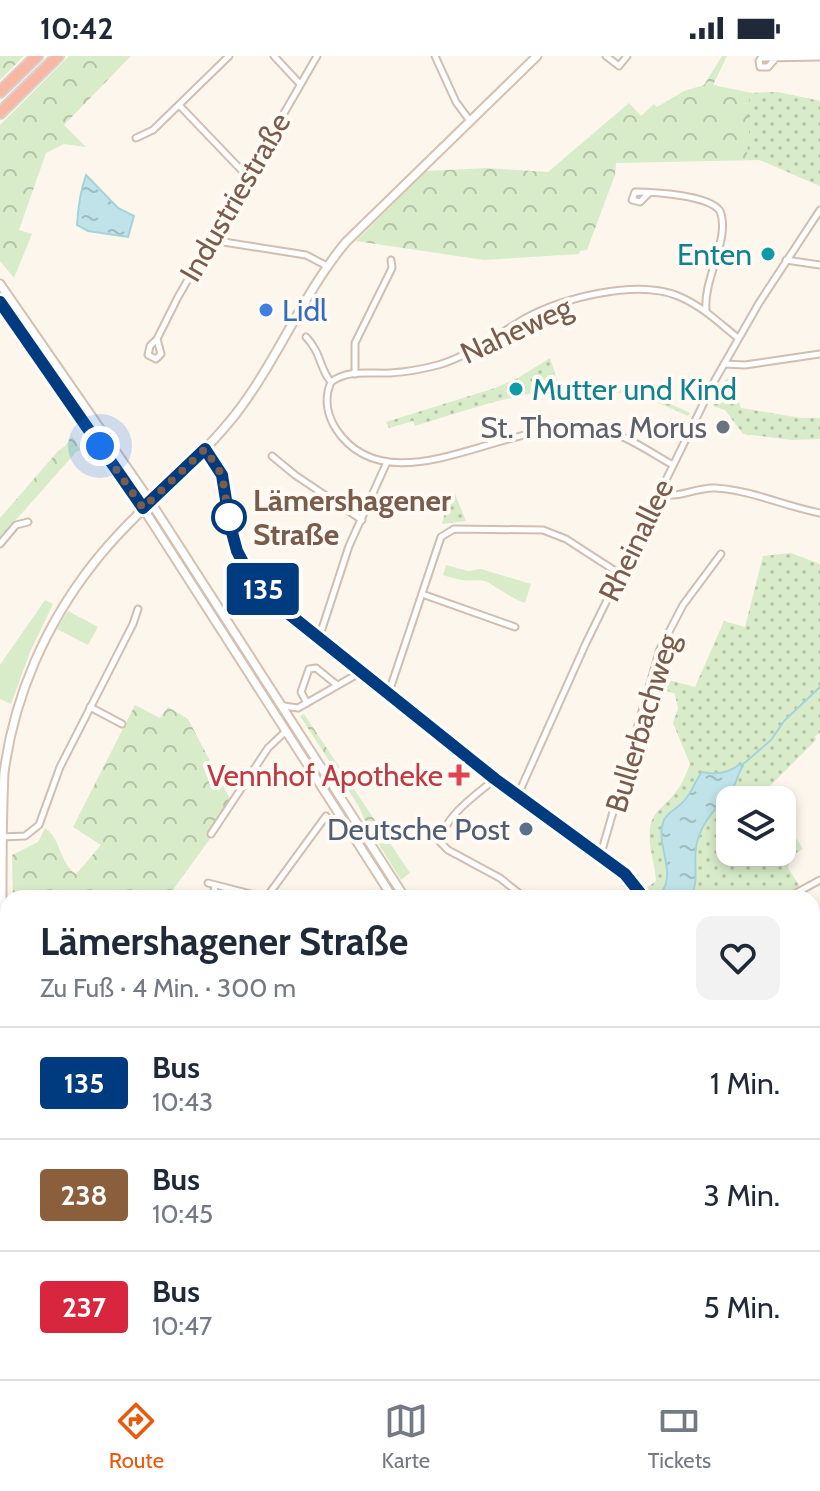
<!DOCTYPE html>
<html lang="de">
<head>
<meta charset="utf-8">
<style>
	body { margin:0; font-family:Cabin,sans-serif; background:#f2f2f3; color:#1f2937; height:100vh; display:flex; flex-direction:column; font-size:30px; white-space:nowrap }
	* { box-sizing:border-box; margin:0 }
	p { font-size:26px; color:#747a83 }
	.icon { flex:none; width:44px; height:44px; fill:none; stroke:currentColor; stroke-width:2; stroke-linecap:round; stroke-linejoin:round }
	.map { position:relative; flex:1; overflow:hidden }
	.side { position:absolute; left:0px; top:834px; width:820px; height:490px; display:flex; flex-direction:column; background:#fff; border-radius:24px 24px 0 0; box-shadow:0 4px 12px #0003 }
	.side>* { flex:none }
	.badge { padding:0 16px; border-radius:6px; font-size:28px; line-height:52px }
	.tools { position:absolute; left:716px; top:730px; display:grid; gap:16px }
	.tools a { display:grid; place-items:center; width:80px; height:80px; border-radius:16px; background:#fff; box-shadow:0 4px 12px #0003; font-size:40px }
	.you { position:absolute; width:40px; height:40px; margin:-20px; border:6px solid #fff; border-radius:50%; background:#1a73e8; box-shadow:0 0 0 12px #1a73e833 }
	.map>.badge { position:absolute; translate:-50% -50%; box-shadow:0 0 0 4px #fff }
	.round { display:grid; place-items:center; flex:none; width:84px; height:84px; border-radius:16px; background:#f2f2f3 }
	.head { display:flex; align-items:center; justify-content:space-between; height:136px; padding:0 40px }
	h1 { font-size:38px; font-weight:800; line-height:60px }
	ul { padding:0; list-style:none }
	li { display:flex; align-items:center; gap:24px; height:112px; padding:0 40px; border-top:2px solid #e0e1e3 }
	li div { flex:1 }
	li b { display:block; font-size:30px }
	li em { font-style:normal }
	li .badge { min-width:88px; font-weight:700; text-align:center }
	.status { display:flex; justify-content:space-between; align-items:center; height:56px; padding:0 40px; background:#fff; direction:ltr }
	.status svg { height:22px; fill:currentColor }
	.tab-bar { display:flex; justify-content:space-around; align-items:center; height:112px; border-top:2px solid #e0e1e3; background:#fff; font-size:22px; color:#747a83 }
	.tab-bar a { display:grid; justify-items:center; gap:4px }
	.tab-bar .current { color:#ea580c }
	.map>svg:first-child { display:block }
	.green { fill:#d8ecc9 }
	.forest { fill:url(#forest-crowns) }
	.cemetery { fill:url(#cemetery-stones) }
	.park { fill:url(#park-dots) }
	.water { fill:url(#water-ripples); stroke:#a5d3da; stroke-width:2 }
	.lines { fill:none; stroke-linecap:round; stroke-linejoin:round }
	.stream { stroke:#a5d3da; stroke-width:2 }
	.street-casing { stroke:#d1beb0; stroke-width:9 }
	.secondary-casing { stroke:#d6c0b0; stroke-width:11 }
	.highway-casing { stroke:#dad1cd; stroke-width:14 }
	.street { stroke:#fff; stroke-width:5 }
	.secondary { stroke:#fff; stroke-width:7 }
	.highway { stroke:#f7b7a3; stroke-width:10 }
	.line-casing { stroke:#fff; stroke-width:18 }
	.line { stroke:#003b80; stroke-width:12 }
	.walk { stroke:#7a5c4d; stroke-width:8; stroke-dasharray:0 14.4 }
	.culture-dot { fill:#0f9aa8; stroke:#fffaf3; stroke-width:3 }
	.shop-dot { fill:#3f7fe0; stroke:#fffaf3; stroke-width:3 }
	.worship-dot { fill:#6b7280; stroke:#fffaf3; stroke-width:3 }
	.stop-dot { fill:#fff; stroke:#003b80; stroke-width:4 }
	.health-dot { fill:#e0444e; stroke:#fffaf3; stroke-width:3 }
	.service-dot { fill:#5c6f8a; stroke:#fffaf3; stroke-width:3 }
	.labels { text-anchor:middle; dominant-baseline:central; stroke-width:8; stroke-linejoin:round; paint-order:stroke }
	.street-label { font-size:30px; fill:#7a5c4d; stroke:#fffaf3 }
	.culture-label { font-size:30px; fill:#0d838f; stroke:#fffaf3; text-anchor:end }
	.shop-label { font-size:30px; fill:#366cbe; stroke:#fffaf3; text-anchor:start }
	.worship-label { font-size:30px; fill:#5b616d; stroke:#fffaf3; text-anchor:end }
	.stop-label { font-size:30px; font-weight:bold; fill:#7a5c4d; stroke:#fffaf3; text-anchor:start }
	.health-label { font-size:30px; fill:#be3a42; stroke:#fffaf3; text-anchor:end }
	.service-label { font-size:30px; fill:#4e5e75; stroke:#fffaf3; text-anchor:end }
</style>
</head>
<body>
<div class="status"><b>10:42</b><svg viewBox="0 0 49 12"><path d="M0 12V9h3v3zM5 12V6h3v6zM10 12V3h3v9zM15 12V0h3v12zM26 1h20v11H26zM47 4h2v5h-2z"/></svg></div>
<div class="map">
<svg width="820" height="1323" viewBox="0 0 820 1323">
	<defs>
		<pattern id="forest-crowns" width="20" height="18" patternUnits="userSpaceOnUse" patternTransform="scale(2)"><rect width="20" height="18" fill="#d8ecc9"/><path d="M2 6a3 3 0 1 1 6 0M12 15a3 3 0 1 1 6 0" fill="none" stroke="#b4c2a5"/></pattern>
		<pattern id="cemetery-stones" width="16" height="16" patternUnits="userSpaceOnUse" patternTransform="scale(2)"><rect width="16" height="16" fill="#d8ecc9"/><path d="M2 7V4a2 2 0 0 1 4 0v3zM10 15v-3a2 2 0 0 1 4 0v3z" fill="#b4c2a5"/></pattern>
		<pattern id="park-dots" width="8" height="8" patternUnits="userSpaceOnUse" patternTransform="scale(2)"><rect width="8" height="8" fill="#d8ecc9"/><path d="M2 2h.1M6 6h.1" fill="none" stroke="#b4c2a5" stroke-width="1.8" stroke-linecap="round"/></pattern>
		<pattern id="water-ripples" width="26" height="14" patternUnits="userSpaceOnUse" patternTransform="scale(2)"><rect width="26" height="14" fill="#bfe3e8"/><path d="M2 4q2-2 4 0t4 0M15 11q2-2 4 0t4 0" fill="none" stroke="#a0bbbe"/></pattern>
	</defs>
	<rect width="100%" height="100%" fill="#fdf6ec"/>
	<g class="green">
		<path d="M 446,509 L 468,515 L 481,513 L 531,528 L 525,547 C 510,542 499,532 487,526 C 479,522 471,526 462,524 C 456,523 449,521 443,519 Z"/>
		<polygon points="45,544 53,548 30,596 11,648 0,643 0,609"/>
		<polygon points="68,555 98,571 88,589 57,573"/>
	</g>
	<g class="forest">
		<polygon points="0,0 24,0 0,24"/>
		<polygon points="69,0 131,0 64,69 86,91 64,88 46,97 19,174 32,178 14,222 0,205 0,69"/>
		<polygon points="722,0 727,0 713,29 752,37 777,36 820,45 820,55 752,46 741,48 820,130 760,104 616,107 615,119 587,194 580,195 579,198 484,204 356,185 426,115 487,112 548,116 629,47 641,60 654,48 657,51 684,35 704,29"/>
		<polygon points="72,380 81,394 76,396 0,482 0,462 58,395 65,390"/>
		<path d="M 135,649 L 160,662 L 168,651 L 188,663 L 231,745 L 220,769 L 167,842 L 13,842 L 12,799 L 38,786 L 45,772 C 62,784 59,807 76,818 L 101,789 L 73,771 Z"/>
		<polygon points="304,658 410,817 401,824 367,769 358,749 300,660"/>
		<polygon points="812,1041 820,1051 820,1080 812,1080"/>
	</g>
	<polygon class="cemetery" points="812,1112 820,1126 820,1267 817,1269 812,1265"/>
	<g class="park">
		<path d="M 777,36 L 820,45 L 820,130 L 760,104 L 746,103 C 749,84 753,64 740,48 L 748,47 L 752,37 Z"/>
		<path d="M 550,302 L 559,330 C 605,327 648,336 690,357 L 688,360 C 586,310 516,339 415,370 L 413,365 L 389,372 L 386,366 L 495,332 L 518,322 Z"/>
		<polygon points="730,320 741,352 801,362 820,362 820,383 792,384 743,378 725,354 713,350 725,325"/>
		<polygon points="455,438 466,465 442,468 450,439"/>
		<path d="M 791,497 L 820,508 L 820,677 L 815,680 L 816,684 L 767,733 L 773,744 L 730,744 L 730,796 L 782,796 L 782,759 L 803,793 L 791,800 L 788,812 L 801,832 L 783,842 L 648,842 L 644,834 L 656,825 C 655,808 648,790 650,774 C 651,756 665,750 675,737 C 682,729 686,718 690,708 L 673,667 L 678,653 L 675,638 L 655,630 L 657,621 L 695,631 L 724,565 L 745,571 L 763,500 Z"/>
		<polygon points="343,1316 405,1316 407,1323 337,1323"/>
	</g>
	<g class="water">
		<path d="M 86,119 L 118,152 L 134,160 L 128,181 L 88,175 L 77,169 C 78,152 80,136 86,119 Z"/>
		<path d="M 740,708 L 743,710 C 738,717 737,726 732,733 C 719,750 703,763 697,786 C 692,805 700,823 691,842 L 656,842 C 682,821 653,789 664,764 C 667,757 676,753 682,747 C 692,738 694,726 702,716 C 715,719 729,717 740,708 Z"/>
	</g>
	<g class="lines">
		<polyline class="stream" points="741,710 771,684 784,665 820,631"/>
		<defs>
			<g id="street">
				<polyline points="274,0 300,28"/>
				<polyline points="435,0 456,46 470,65"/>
				<polyline points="606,0 619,10 627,0"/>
				<polyline points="776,2 768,11 760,11 759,5 761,2 820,1"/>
				<polyline points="179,49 247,120"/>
				<polyline points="136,82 153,74 229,0"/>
				<path d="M 649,137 L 640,146 L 632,144 L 635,136 C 654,136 709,139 720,155 C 731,182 703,223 706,254"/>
				<polyline points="211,184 306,199 327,210"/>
				<polyline points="786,204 820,209"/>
				<path d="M 306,281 C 321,296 320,314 331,326"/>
				<polyline points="157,283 161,298 156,303 148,299 150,290 157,283 178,241 317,0"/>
				<polyline points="724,308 745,309 820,298"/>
				<polyline points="355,318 355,287 392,212 391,204"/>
				<path d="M 331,326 C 348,313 370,318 390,317 C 406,316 423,313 438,309 C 469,300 497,279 524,263 C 562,242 636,223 678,240 C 702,250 718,266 738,282"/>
				<path d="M 331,326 C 324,342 327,359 336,373 C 370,425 433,405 481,391 C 514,381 549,371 584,372 C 618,372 644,393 673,409"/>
				<polyline points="205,393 222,419 230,469 237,495 247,514 279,550 495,723 625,818 643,842"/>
				<polyline points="272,400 295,419 362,464"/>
				<path d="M 659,437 C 678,444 695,431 715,432 C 751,434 784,450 820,457"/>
				<polyline points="0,488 16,469 28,466"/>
				<polyline points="422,538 515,571"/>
				<polyline points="319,582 349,490 387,406"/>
				<polyline points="389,636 441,481 454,473 543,474 566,483 620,518"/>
				<polyline points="307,647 301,636 309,613 316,612 337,629"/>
				<polyline points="284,650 298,652 361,616"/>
				<polyline points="90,651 122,668"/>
				<path d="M 495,723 C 476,739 444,760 440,786 L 448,794 L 500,822 L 525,842"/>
				<polyline points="517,741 586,587 715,324 759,247 820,154"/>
				<polyline points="211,778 268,692 286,675"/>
				<polyline points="0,781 25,780 39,769 60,711 133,568 138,553"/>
				<polyline points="600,801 660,593 683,549 721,498"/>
				<polyline points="618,816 638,842"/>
				<polyline points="208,827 266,842"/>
				<polyline points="212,842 215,831"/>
				<polyline points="266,842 326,760"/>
				<polyline points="787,842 820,824"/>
				<polyline points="812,910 820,904"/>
				<polyline points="0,1024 8,1025"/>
				<polyline points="812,1088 820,1088"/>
				<polyline points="812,1095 820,1092"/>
				<polyline points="766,1316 772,1323"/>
				<polyline points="116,1323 127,1316"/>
				<polyline points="254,1323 263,1316"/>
				<polyline points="558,1323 563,1316"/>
				<polyline points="641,1323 649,1316"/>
			</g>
			<g id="secondary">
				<polyline points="0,228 150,445 405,842"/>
				<polyline points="0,246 143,452 393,842"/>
				<path d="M 0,965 C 4,882 0,799 4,717 C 14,640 46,568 93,508 C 136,453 192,413 235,359 C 277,305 302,239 346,186 L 537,0"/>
				<polyline points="812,1277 820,1283"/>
			</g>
			<g id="highway">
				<polyline points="0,36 37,0"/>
				<polyline points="0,57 58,0"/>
			</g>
		</defs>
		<use href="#street" class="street-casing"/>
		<use href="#secondary" class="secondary-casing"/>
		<use href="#highway" class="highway-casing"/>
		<use href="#street" class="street"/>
		<use href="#secondary" class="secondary"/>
		<use href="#highway" class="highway"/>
	</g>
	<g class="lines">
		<defs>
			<polyline id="line" points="0,246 143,452 205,393 222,419 230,469 237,495 247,514 279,550 495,723 625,818 644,842"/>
		</defs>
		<use href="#line" class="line-casing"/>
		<use href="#line" class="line"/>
		<polyline class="walk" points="100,390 143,452 205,393 222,419 230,469 229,461"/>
	</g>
	<g class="culture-dot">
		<circle cx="768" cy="198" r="8"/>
		<circle cx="516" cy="333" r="8"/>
	</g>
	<circle class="shop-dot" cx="266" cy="254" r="8"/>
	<circle class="worship-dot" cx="723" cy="371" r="8"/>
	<circle class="stop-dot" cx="229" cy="461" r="16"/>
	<path class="health-dot" d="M455 707h8v8h8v8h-8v8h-8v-8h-8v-8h8z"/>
	<circle class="service-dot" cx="526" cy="773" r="8"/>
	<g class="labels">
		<g class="street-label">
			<text transform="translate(235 141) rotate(-60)">Industriestraße</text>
			<text transform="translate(516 274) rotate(-25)">Naheweg</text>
			<text transform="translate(636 484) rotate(-64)">Rheinallee</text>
			<text transform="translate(642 667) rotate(-73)">Bullerbachweg</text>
		</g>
		<g class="culture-label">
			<text x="752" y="198">Enten</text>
			<text x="532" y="333" text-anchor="start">Mutter und Kind</text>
		</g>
		<g class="shop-label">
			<text x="282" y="254">Lidl</text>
		</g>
		<g class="worship-label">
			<text x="707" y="371">St. Thomas Morus</text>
		</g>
		<g class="stop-label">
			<text x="253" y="444">Lämershagener<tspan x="253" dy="34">Straße</tspan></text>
		</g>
		<g class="health-label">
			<text x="443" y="719">Vennhof Apotheke</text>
		</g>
		<g class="service-label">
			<text x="510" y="773">Deutsche Post</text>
		</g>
	</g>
</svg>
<div class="tools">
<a><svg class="icon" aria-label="layers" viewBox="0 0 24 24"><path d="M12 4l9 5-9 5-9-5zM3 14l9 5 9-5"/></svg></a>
</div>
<div class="you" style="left:100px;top:390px"></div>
<b class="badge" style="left:263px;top:533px;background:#003b80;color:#fff">135</b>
<section class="side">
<div class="head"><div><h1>Lämershagener Straße</h1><p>Zu Fuß · 4 Min. · 300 m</p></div><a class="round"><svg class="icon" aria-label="heart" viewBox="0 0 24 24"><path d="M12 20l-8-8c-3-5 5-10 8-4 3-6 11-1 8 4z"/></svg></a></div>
<ul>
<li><span class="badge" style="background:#003b80;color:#fff">135</span><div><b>Bus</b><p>10:43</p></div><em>1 Min.</em></li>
<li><span class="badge" style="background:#8b5e3c;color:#fff">238</span><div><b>Bus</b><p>10:45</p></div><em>3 Min.</em></li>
<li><span class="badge" style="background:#d7263d;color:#fff">237</span><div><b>Bus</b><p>10:47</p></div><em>5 Min.</em></li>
</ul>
</section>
</div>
<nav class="tab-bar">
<a class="current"><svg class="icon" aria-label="directions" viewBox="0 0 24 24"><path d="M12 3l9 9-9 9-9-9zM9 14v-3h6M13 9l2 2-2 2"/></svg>Route</a>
<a><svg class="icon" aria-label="map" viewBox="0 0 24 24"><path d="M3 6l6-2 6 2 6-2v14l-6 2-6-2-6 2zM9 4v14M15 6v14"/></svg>Karte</a>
<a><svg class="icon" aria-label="tickets" viewBox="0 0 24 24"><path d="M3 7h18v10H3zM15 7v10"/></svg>Tickets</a>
</nav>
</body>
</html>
